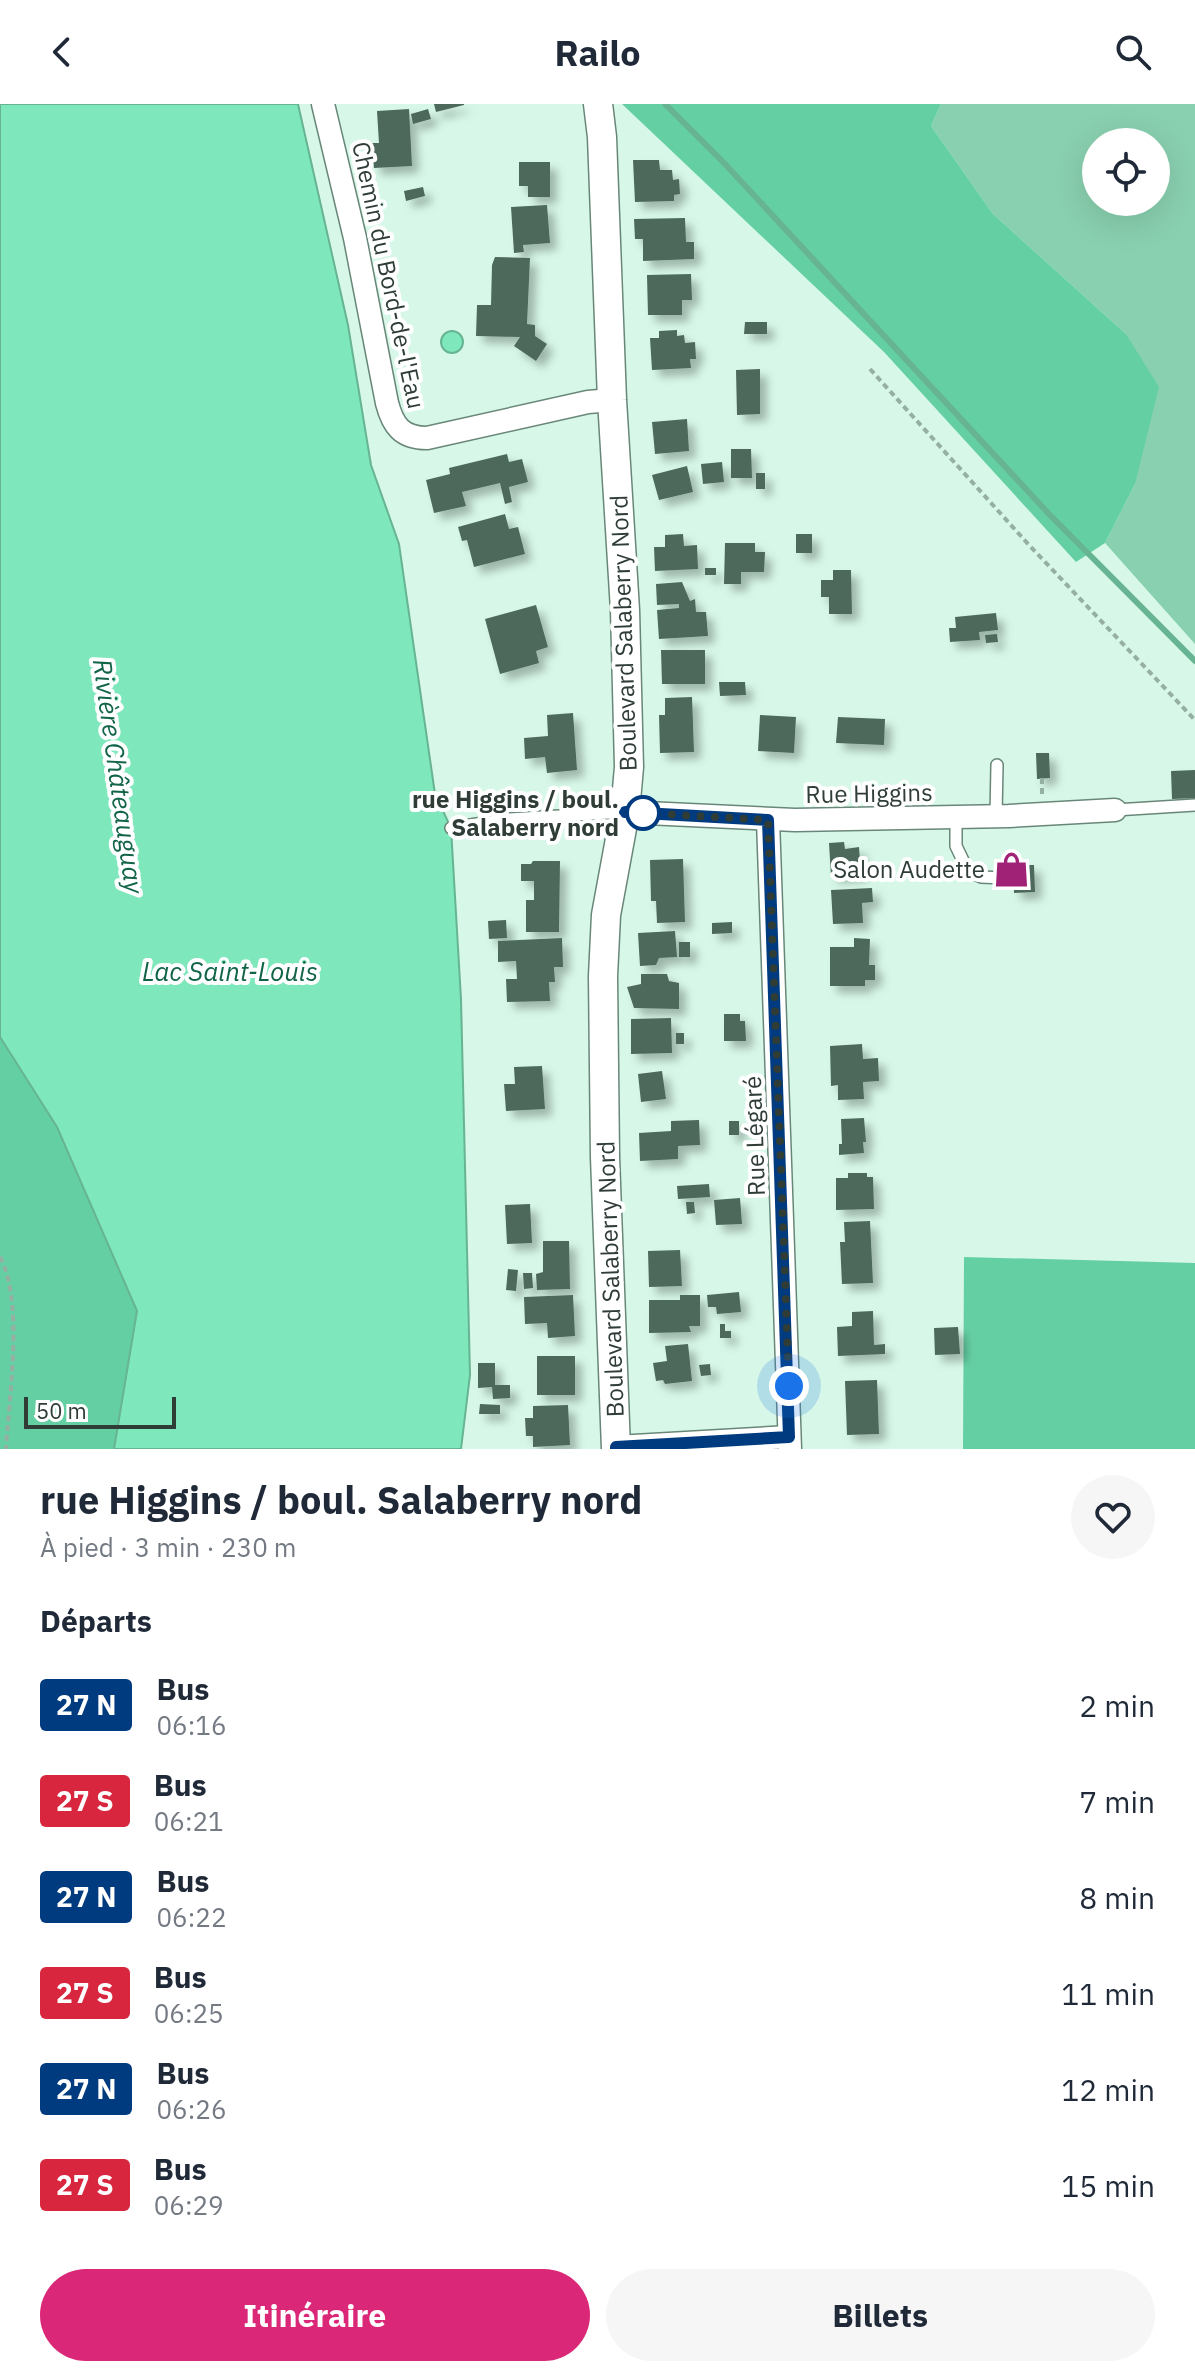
<!DOCTYPE html>
<html lang="fr">
<head>
<meta charset="utf-8">
<style>
	body { margin:0; font-family:"IBM Plex Sans",sans-serif; background:#f6f6f7; color:#1f2937; height:100vh; display:flex; flex-direction:column; font-size:30px; white-space:nowrap }
	* { box-sizing:border-box; margin:0 }
	p { font-size:26px; color:#747a83 }
	.icon { flex:none; width:44px; height:44px; fill:none; stroke:currentColor; stroke-width:2; stroke-linecap:round; stroke-linejoin:round }
	.map { position:relative; height:1345px; overflow:hidden }
	.drawer { display:flex; flex-direction:column; background:#fff; flex:1 }
	.drawer>* { flex:none }
	.badge { padding:0 16px; border-radius:6px; font-size:28px; line-height:52px }
	.tools { position:absolute; left:1082px; top:24px; display:grid; gap:16px }
	.tools a { display:grid; place-items:center; width:88px; height:88px; border-radius:50%; background:#fff; box-shadow:0 8px 32px #0002; font-size:40px }
	.scale { position:absolute; left:24px; bottom:20px; width:152px; box-sizing:border-box; padding-left:8px; border:4px solid #303d37; border-top:0; font-size:22px; line-height:28px; white-space:nowrap; color:#303d37; -webkit-text-stroke:6px #fff; paint-order:stroke }
	.you { position:absolute; width:40px; height:40px; margin:-20px; border:6px solid #fff; border-radius:50%; background:#1a73e8; box-shadow:0 0 0 12px #1a73e833 }
	.map>.badge { position:absolute; translate:-50% -50%; box-shadow:0 0 0 4px #fff }
	h2 { padding:0 40px; font-size:30px; line-height:72px }
	.round { display:grid; place-items:center; flex:none; width:84px; height:84px; border-radius:42px; background:#f6f6f7 }
	.head { display:flex; align-items:center; justify-content:space-between; height:136px; padding:0 40px }
	h1 { font-size:38px; font-weight:700; line-height:60px }
	.button { display:flex; gap:16px; margin-top:auto; padding:16px 40px }
	.button a { flex:1; height:92px; border-radius:48px; background:#db2777; color:#fff; font-size:32px; font-weight:700; line-height:92px; text-align:center }
	.button a+a { background:#f6f6f7; color:#1f2937 }
	ul { padding:0; list-style:none }
	li { display:flex; align-items:center; gap:24px; height:96px; padding:0 40px }
	li div { flex:1 }
	li b { display:block; font-size:30px }
	li em { font-style:normal }
	li .badge { min-width:88px; font-weight:700; text-align:center }
	header { display:flex; justify-content:space-between; align-items:center; height:104px; padding:0 40px; background:#fff; font-size:36px; font-weight:700 }
	.map>svg:first-child { display:block }
	.green { fill:#89d0b0; fill-rule:evenodd }
	.forest { fill:#65cfa4 }
	.water { fill:#7ee7bb; stroke:#67b493; stroke-width:2 }
	.lines { fill:none; stroke-linecap:round; stroke-linejoin:round }
	.stream { stroke:#67b493; stroke-width:6 }
	.building { fill:#4d695c; filter:url(#shadow) }
	.service-casing { stroke:#698779; stroke-width:14 }
	.minor-casing { stroke:#698779; stroke-width:25 }
	.tertiary-casing { stroke:#698779; stroke-width:31 }
	.path { stroke:#96afa3; stroke-width:4; stroke-dasharray:6 4; stroke-linecap:butt }
	.service { stroke:#fff; stroke-width:11 }
	.minor { stroke:#fff; stroke-width:22 }
	.tertiary { stroke:#fff; stroke-width:28 }
	.line-casing { stroke:#fff; stroke-width:18 }
	.line { stroke:#003b80; stroke-width:12 }
	.walk { stroke:#303d37; stroke-width:8; stroke-dasharray:0 14.4 }
	.stop-dot { fill:#fff; stroke:#003b80; stroke-width:4 }
	.labels { text-anchor:middle; dominant-baseline:central; stroke-width:8; stroke-linejoin:round; paint-order:stroke }
	.street-label { font-size:24px; fill:#303d37; stroke:#fff }
	.stop-label { font-size:24px; font-weight:bold; fill:#303d37; stroke:#fff; text-anchor:end }
	.poi-label { font-size:24px; fill:#303d37; stroke:#fff; text-anchor:end }
	.water-label { font-size:26px; font-style:italic; fill:#116448; stroke:#fff }
</style>
</head>
<body>
<header><svg class="icon" aria-label="back" viewBox="0 0 24 24"><path d="M15 5l-7 7 7 7"/></svg>Railo<svg class="icon" aria-label="search" viewBox="0 0 24 24"><circle cx="10" cy="10" r="6"/><path d="M15 15l6 6"/></svg></header>
<div class="map">
<svg width="1195" height="1345" viewBox="0 0 1195 1345">
	<defs>
		<filter id="shadow"><feDropShadow dx="7" dy="7" stdDeviation="4" flood-color="#0004"/></filter>
	</defs>
	<rect width="100%" height="100%" fill="#d7f8e8"/>
	<path class="green" d="M 941,0 L 1195,0 L 1195,540 L 1105,439 L 1135,380 L 1126,230 L 993,110 L 931,22 ZM 1096,38 L 1156,38 L 1156,98 L 1096,98 Z"/>
	<g class="forest">
		<polygon points="622,0 941,0 931,22 993,110 1126,230 1159,283 1135,380 1105,439 1076,458 884,248"/>
		<polygon points="0,933 57,1023 137,1207 114,1345 0,1345"/>
		<polygon points="964,1153 1195,1159 1195,1345 963,1345"/>
	</g>
	<g class="water">
		<polygon points="0,0 298,0 348,221 371,361 399,440 435,690 451,724 461,895 470,1271 461,1345 114,1345 137,1207 57,1023 0,933"/>
		<circle cx="452" cy="238" r="11"/>
	</g>
	<g class="lines">
		<polyline class="stream" points="665,0 725,60 1049,410 1195,557"/>
	</g>
	<g class="building">
		<polygon points="434,0 464,0 464,1 436,8"/>
		<polygon points="409,5 412,62 374,64 372,39 379,39 377,7"/>
		<polygon points="428,5 431,15 413,20 411,10"/>
		<polygon points="633,56 659,56 660,66 672,66 673,76 679,75 680,90 674,91 674,97 635,98"/>
		<polygon points="519,58 550,58 550,93 528,93 528,82 519,82"/>
		<polygon points="423,83 425,92 406,97 404,87"/>
		<polygon points="547,101 550,139 523,141 524,148 514,149 511,103"/>
		<polygon points="685,114 686,138 694,138 694,155 643,157 643,135 635,135 634,115"/>
		<polygon points="495,153 530,154 527,220 535,221 535,232 547,240 536,257 514,242 520,233 476,232 477,201 491,201 492,161"/>
		<polygon points="691,170 692,196 682,196 682,211 648,211 647,171"/>
		<polygon points="745,218 767,218 767,230 744,230"/>
		<polygon points="677,226 677,232 684,231 685,239 695,238 696,255 690,255 691,264 652,266 650,234 659,234 659,227"/>
		<polygon points="760,265 760,310 737,311 736,266"/>
		<polygon points="687,315 689,347 655,350 652,318"/>
		<polygon points="731,345 751,345 752,374 731,374"/>
		<polygon points="507,350 509,358 522,355 528,378 509,383 512,398 505,400 500,379 462,388 466,402 434,409 426,376 450,370 449,364"/>
		<polygon points="722,358 724,378 703,380 701,360"/>
		<polygon points="687,362 693,388 659,396 652,371"/>
		<rect x="756" y="369" width="9" height="16"/>
		<polygon points="505,410 509,425 518,423 525,450 474,463 467,436 462,437 458,423"/>
		<polygon points="683,430 684,442 697,441 698,465 655,467 654,443 665,443 665,431"/>
		<rect x="796" y="430" width="16" height="19"/>
		<polygon points="725,439 755,439 755,448 765,448 764,468 741,468 741,480 724,480"/>
		<rect x="705" y="464" width="11" height="7"/>
		<polygon points="833,466 851,466 852,510 829,510 829,493 821,493 821,476 833,476"/>
		<polygon points="682,478 690,497 695,495 696,508 706,508 708,532 659,535 657,506 679,504 679,500 657,501 656,480"/>
		<polygon points="536,501 548,543 536,547 539,559 500,570 485,515"/>
		<polygon points="996,509 998,526 979,528 980,536 950,538 949,524 956,524 955,513"/>
		<polygon points="997,530 998,538 986,539 985,531"/>
		<polygon points="661,546 705,546 705,580 662,580"/>
		<polygon points="719,578 745,578 746,591 720,592"/>
		<polygon points="692,593 694,648 660,649 659,611 665,611 665,594"/>
		<polygon points="573,609 577,666 547,669 545,653 525,655 524,634 548,632 547,611"/>
		<polygon points="760,611 796,613 794,649 758,647"/>
		<polygon points="838,613 885,615 884,641 836,639"/>
		<polygon points="1036,649 1049,649 1050,674 1037,675"/>
		<polygon points="1195,666 1195,694 1172,695 1171,667"/>
		<polygon points="844,738 845,745 859,743 861,770 831,772 829,739"/>
		<polygon points="683,755 685,818 657,819 656,797 651,797 650,756"/>
		<polygon points="533,757 560,757 559,828 526,828 526,796 534,796 534,777 521,777 521,760 531,760"/>
		<polygon points="1007,761 1034,761 1035,788 1014,789 1014,769 1007,769"/>
		<polygon points="872,784 873,798 862,799 863,819 833,820 831,786"/>
		<polygon points="506,816 507,834 489,835 488,817"/>
		<polygon points="732,818 732,829 712,830 712,819"/>
		<polygon points="675,827 677,853 659,854 656,861 640,862 638,829"/>
		<polygon points="562,834 563,863 554,863 555,878 549,878 550,897 507,898 506,875 517,875 516,857 498,858 498,837"/>
		<polygon points="854,834 870,835 869,861 875,861 875,876 865,876 865,882 830,882 830,843 854,843"/>
		<rect x="679" y="838" width="11" height="15"/>
		<polygon points="641,870 667,870 669,877 679,879 679,905 634,904 627,883 641,880"/>
		<polygon points="724,910 740,910 740,917 745,917 746,937 724,937"/>
		<polygon points="671,914 672,949 631,950 631,915"/>
		<rect x="676" y="929" width="8" height="11"/>
		<polygon points="862,940 863,955 878,954 879,977 863,978 864,995 838,996 838,981 831,982 830,942"/>
		<polygon points="542,962 545,1005 506,1007 504,980 515,980 514,963"/>
		<polygon points="662,967 666,995 641,998 638,970"/>
		<polygon points="864,1014 866,1038 863,1038 864,1049 839,1051 839,1040 842,1040 841,1015"/>
		<polygon points="699,1016 700,1041 678,1042 678,1055 640,1057 639,1029 671,1027 671,1017"/>
		<rect x="729" y="1017" width="10" height="14"/>
		<polygon points="848,1069 867,1069 867,1073 873,1073 874,1105 836,1106 836,1074 848,1074"/>
		<polygon points="709,1080 710,1093 678,1095 677,1082"/>
		<polygon points="740,1094 742,1120 716,1121 714,1096"/>
		<polygon points="686,1098 694,1098 695,1109 687,1110"/>
		<polygon points="530,1100 532,1139 507,1140 505,1101"/>
		<polygon points="870,1117 873,1179 842,1180 840,1138 845,1138 844,1118"/>
		<polygon points="543,1137 569,1137 570,1185 537,1186 536,1170 543,1168"/>
		<polygon points="680,1146 682,1182 649,1183 648,1147"/>
		<polygon points="508,1165 518,1166 516,1187 506,1186"/>
		<polygon points="523,1169 532,1169 533,1184 524,1185"/>
		<polygon points="739,1188 741,1208 717,1210 716,1203 708,1203 707,1191"/>
		<polygon points="573,1191 575,1232 548,1234 547,1219 525,1220 524,1193"/>
		<polygon points="680,1191 700,1191 700,1222 689,1222 691,1228 649,1229 649,1196 680,1196"/>
		<polygon points="873,1207 874,1241 885,1240 885,1250 838,1252 837,1223 852,1222 852,1208"/>
		<polygon points="720,1220 725,1220 725,1227 731,1227 731,1234 720,1234"/>
		<polygon points="958,1223 960,1250 935,1251 934,1224"/>
		<polygon points="688,1240 692,1277 665,1280 663,1276 656,1277 653,1259 667,1257 665,1242"/>
		<rect x="537" y="1252" width="38" height="39"/>
		<polygon points="478,1259 495,1259 495,1281 510,1281 510,1294 493,1295 492,1283 478,1284"/>
		<polygon points="710,1260 711,1271 701,1272 699,1261"/>
		<polygon points="877,1276 879,1330 847,1331 845,1277"/>
		<polygon points="480,1300 500,1301 500,1310 479,1310"/>
		<polygon points="568,1301 570,1341 533,1343 533,1332 526,1332 525,1314 533,1314 533,1302"/>
	</g>
	<g class="lines">
		<defs>
			<g id="service">
				<polyline points="1115,706 1195,701"/>
				<polyline points="996,712 997,661"/>
				<polyline points="956,713 956,742 968,767 981,773 1004,774"/>
				<polyline points="451,724 509,715 625,708"/>
			</g>
			<g id="minor">
				<path d="M 323,0 L 355,134 L 387,299 C 393,322 402,334 427,334 L 588,298 L 612,296"/>
				<polyline points="625,708 795,716 1009,712 1115,706"/>
				<polyline points="768,716 790,1345"/>
				<polyline points="616,1343 789,1333"/>
			</g>
			<polyline id="tertiary" points="598,0 602,33 612,296 625,506 629,663 625,708 606,811 603,872 605,1053 616,1345"/>
		</defs>
		<use href="#service" class="service-casing"/>
		<use href="#minor" class="minor-casing"/>
		<use href="#tertiary" class="tertiary-casing"/>
		<g class="path">
			<polyline points="870,265 1029,441 1195,616"/>
			<polyline points="1042,674 1042,692"/>
			<path d="M 0,1153 C 24,1197 9,1294 6,1345"/>
		</g>
		<use href="#service" class="service"/>
		<use href="#minor" class="minor"/>
		<use href="#tertiary" class="tertiary"/>
	</g>
	<g class="lines">
		<defs>
			<polyline id="line" points="616,1345 616,1343 789,1333 768,716 625,708"/>
		</defs>
		<use href="#line" class="line-casing"/>
		<use href="#line" class="line"/>
		<polyline class="walk" points="643,709 768,716 789,1282"/>
	</g>
	<defs>
		<symbol id="shop-bare" viewBox="-9 -9 18 18"><path d="M-5-2.5h2.3a2.7 3.5 0 0 1 5.4 0H5L5.5 6h-11ZM-1.5-2.5h3a1.5 2.3 0 0 0-3 0Z" fill="#a02277" stroke="#fff" stroke-width="2.5" paint-order="stroke"/></symbol>
	</defs>
	<g fill-rule="evenodd">
		<use href="#shop-bare" x="986" y="740" width="51" height="51"/>
	</g>
	<circle class="stop-dot" cx="643" cy="709" r="16"/>
	<g class="labels">
		<g class="street-label">
			<text transform="translate(389 171) rotate(78)">Chemin du Bord-de-l'Eau</text>
			<text transform="translate(623 529) rotate(-92)">Boulevard Salaberry Nord</text>
			<text transform="translate(869 689) rotate(-1)">Rue Higgins</text>
			<text transform="translate(754 1032) rotate(-92)">Rue Légaré</text>
			<text transform="translate(610 1175) rotate(-92)">Boulevard Salaberry Nord</text>
		</g>
		<g class="stop-label">
			<text x="619" y="695">rue Higgins / boul.<tspan x="619" dy="28">Salaberry nord</tspan></text>
		</g>
		<g class="poi-label">
			<text x="985" y="765">Salon Audette</text>
		</g>
		<g class="water-label">
			<text transform="translate(119 672) rotate(82)">Rivière Châteauguay</text>
			<text x="230" y="867">Lac Saint-Louis</text>
		</g>
	</g>
</svg>
<div class="tools">
<a><svg class="icon" aria-label="locate" viewBox="0 0 24 24"><circle cx="12" cy="12" r="6"/><path d="M12 2v4M12 18v4M2 12h4M18 12h4"/></svg></a>
</div>
<div class="scale">50 m</div>
<div class="you" style="left:789px;top:1282px"></div>
</div>
<section class="drawer">
<div class="head"><div><h1>rue Higgins / boul. Salaberry nord</h1><p>À pied · 3 min · 230 m</p></div><a class="round"><svg class="icon" aria-label="heart" viewBox="0 0 24 24"><path d="M12 20l-8-8c-3-5 5-10 8-4 3-6 11-1 8 4z"/></svg></a></div>
<h2>Départs</h2>
<ul>
<li><span class="badge" style="background:#003b80;color:#fff">27 N</span><div><b>Bus</b><p>06:16</p></div><em>2 min</em></li>
<li><span class="badge" style="background:#d7263d;color:#fff">27 S</span><div><b>Bus</b><p>06:21</p></div><em>7 min</em></li>
<li><span class="badge" style="background:#003b80;color:#fff">27 N</span><div><b>Bus</b><p>06:22</p></div><em>8 min</em></li>
<li><span class="badge" style="background:#d7263d;color:#fff">27 S</span><div><b>Bus</b><p>06:25</p></div><em>11 min</em></li>
<li><span class="badge" style="background:#003b80;color:#fff">27 N</span><div><b>Bus</b><p>06:26</p></div><em>12 min</em></li>
<li><span class="badge" style="background:#d7263d;color:#fff">27 S</span><div><b>Bus</b><p>06:29</p></div><em>15 min</em></li>
</ul>
<div class="button"><a>Itinéraire</a><a>Billets</a></div>
</section>
</body>
</html>
